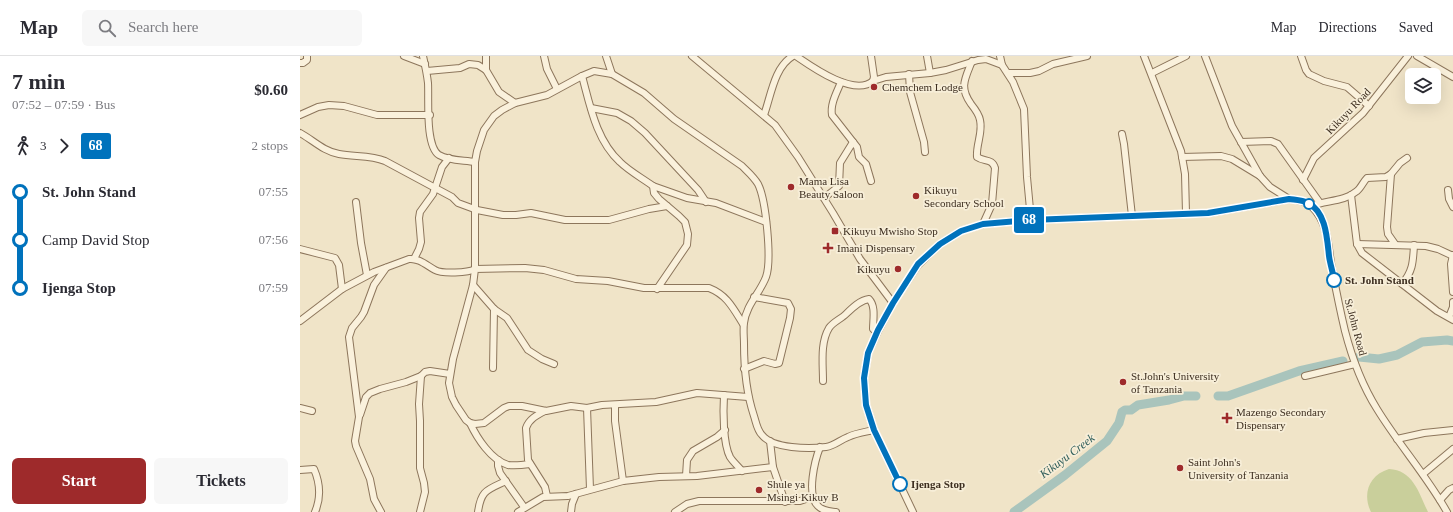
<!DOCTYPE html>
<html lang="en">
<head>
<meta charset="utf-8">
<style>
	body { margin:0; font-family:"Times New Roman",serif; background:#f7f7f7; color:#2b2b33; height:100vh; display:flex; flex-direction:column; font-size:15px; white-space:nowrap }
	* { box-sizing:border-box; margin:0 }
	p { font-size:13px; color:#7c7c81 }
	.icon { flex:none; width:22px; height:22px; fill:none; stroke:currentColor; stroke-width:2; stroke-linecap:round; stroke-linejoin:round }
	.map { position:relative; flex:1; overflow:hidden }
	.drawer { display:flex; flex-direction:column; background:#fff; width:300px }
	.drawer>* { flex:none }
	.badge { padding:0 8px; border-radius:3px; font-size:14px; line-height:26px }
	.tools { position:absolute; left:1105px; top:12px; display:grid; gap:8px }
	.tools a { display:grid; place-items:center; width:36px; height:36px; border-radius:6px; background:#fff; box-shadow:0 4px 16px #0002; font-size:20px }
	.map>.badge { position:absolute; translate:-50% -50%; box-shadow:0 0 0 2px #fff }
	.legs { display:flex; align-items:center; gap:6px; height:44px; padding:0 12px; font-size:13px }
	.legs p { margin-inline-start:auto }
	.head { display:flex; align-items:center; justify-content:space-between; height:68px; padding:0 12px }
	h1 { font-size:22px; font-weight:700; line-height:30px }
	.button { display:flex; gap:8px; margin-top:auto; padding:8px 12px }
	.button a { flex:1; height:46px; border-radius:6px; background:#9e2a2b; color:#fff; font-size:16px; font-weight:700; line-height:46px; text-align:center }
	.button a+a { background:#f7f7f7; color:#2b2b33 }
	ul { padding:0 12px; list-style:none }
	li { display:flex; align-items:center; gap:14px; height:48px; font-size:15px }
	li i { display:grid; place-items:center; width:6px; height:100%; margin:0 5px; background:currentColor }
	li i::after { content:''; width:10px; height:10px; margin:-5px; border:3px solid; border-radius:50%; background:#fff }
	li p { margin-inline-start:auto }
	li:first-child i { background:linear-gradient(#0000 50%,currentColor 0) }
	li:last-child i { background:linear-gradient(currentColor 50%,#0000 0) }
	header { display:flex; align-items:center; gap:24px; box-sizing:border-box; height:56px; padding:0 20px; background:#fff; border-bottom:1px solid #e1e1e2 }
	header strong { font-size:19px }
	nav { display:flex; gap:22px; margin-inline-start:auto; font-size:14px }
	.search { width:280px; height:36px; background:#f7f7f7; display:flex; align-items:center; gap:10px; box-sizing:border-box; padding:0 14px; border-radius:6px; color:#7c7c81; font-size:15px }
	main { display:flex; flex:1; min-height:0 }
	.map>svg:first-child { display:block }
	.green { fill:#c9cf9b }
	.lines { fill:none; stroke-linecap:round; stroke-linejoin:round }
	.river { stroke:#a9c4bc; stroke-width:9 }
	.minor-casing { stroke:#8d765c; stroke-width:8 }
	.minor { stroke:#faf1dc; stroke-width:6 }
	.line-1-casing { stroke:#fff; stroke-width:9 }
	.line-1 { stroke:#0072bc; stroke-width:6 }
	.poi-dot { fill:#9e2a2b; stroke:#f7eed8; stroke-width:1.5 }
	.stop-1-dot { fill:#fff; stroke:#0072bc; stroke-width:2 }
	.labels { text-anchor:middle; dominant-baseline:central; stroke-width:3.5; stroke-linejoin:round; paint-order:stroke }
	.poi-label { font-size:11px; fill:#3d2e20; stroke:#f7eed8; text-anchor:start }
	.street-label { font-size:11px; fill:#3d2e20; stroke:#f7eed8 }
	.stop-label { font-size:11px; font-weight:bold; fill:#3d2e20; stroke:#f7eed8; text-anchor:start }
	.water-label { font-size:12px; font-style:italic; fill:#2f5d5a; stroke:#f7eed8 }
</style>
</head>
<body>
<header>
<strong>Map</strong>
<div class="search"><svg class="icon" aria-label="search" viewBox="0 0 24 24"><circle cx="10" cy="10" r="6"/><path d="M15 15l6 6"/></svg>Search here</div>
<nav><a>Map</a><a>Directions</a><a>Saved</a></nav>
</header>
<main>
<section class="drawer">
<div class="head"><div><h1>7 min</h1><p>07:52 – 07:59 · Bus</p></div><b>$0.60</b></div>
<div class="legs"><svg class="icon" aria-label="walk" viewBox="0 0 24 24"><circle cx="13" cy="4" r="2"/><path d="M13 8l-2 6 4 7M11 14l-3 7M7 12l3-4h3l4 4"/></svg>3<svg class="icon" aria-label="forward" viewBox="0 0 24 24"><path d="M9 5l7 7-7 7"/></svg><b class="badge" style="background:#0072bc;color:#fff">68</b><p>2 stops</p></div>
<ul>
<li><i style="color:#0072bc"></i><b>St. John Stand</b><p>07:55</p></li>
<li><i style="color:#0072bc"></i><span>Camp David Stop</span><p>07:56</p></li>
<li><i style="color:#0072bc"></i><b>Ijenga Stop</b><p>07:59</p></li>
</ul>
<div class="button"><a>Start</a><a>Tickets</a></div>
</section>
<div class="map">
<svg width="1153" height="456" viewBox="0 0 1153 456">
	<rect width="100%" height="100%" fill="#f0e4c8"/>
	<path class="green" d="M 1089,413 C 1113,414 1119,437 1128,456 L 1071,456 C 1062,438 1069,419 1089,413 Z"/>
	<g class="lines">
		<g class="river">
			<polyline points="1059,301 1079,303 1097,299 1122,286 1147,284 1153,285"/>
			<polyline points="918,340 928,340 999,315 1043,305"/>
			<polyline points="714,456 765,419 807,385 819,367 822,356 825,354 831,354 838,349 869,344 884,340 896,340"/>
		</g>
		<defs>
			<g id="minor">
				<polyline points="104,0 125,8"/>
				<path d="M 123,0 C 125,9 127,18 128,27 C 129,43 125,90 139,99 C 149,105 164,104 175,106"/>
				<polyline points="244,0 247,13 257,33"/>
				<polyline points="306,0 312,18"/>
				<polyline points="392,0 475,69 498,101 533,157 560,203 593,247"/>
				<path d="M 496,0 C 512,11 554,41 573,25 L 574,21 L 571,0"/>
				<polyline points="627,0 630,17"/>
				<polyline points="700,0 702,9"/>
				<polyline points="844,0 881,95 885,118 886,157"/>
				<polyline points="905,0 932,70 960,120 970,131 989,143"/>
				<polyline points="1001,0 1006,14 1009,18 1024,25 1047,31 1069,50"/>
				<polyline points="1117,0 1153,21"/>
				<path d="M 672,5 C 665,23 659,31 671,48 C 675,53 679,58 680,64 C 683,77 676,88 677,101 C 684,106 692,102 695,112 L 692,148 L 683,168"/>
				<polyline points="0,7 3,7 7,4 7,0"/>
				<polyline points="186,14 186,0"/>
				<polyline points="127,15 160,12 169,8 178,9 186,14 199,36 215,47"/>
				<polyline points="708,17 730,17 739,15 753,8 787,0"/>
				<polyline points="852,17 886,0"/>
				<polyline points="609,18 610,36 624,86 625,96"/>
				<path d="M 282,20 C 290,49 296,84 320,106 C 329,115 342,122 353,130 L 354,137 L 359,143 L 379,160 L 385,166 L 388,178 L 387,189 L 357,233"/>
				<polyline points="573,25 586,21 630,17 646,14 678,4 686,3 702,9 713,26 724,53 727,121 731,164"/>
				<path d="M 541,26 C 537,36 530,48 532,59 L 557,91 L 559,101 L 566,108 L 571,125"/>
				<polyline points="291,52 317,57 331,65 345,77 398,134 406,146"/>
				<polyline points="0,59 18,51 29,49 44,50 77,59 130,59"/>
				<path d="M 464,59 C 471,40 474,11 493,0"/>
				<path d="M 0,77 C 13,84 23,95 39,98 C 54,101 71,99 85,105 L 152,141 L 158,147 L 177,154 L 203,159 L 216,159 L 231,157 L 265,164 L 309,164 L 349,153 L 367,150"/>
				<polyline points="822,78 824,88 832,160"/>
				<polyline points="941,86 971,85 978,88 1020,147"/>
				<polyline points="882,101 921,100 932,103 960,120"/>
				<polyline points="1091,118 1087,171 1088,178 1095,188"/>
				<polyline points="1003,124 1014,102 1063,57 1108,0"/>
				<polyline points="353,130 387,142 416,147 466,166"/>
				<polyline points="1148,134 1149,143 1153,151"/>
				<polyline points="1051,139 1057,188 1062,197 1137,255 1153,264"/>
				<polyline points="524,142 539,130 540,107 553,86"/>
				<polyline points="56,146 61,187 67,219"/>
				<path d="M 1011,150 C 1027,144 1044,146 1057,135 C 1061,132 1063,126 1067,122 L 1086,121 L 1091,118 L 1100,107 L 1107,102"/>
				<polyline points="1057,188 1126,190 1138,193 1153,200"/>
				<polyline points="0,193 35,202 39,209 42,233"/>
				<polyline points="1153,199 1151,208 1153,236"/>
				<polyline points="114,203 119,193 121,186 119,162 120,156 133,138 142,111 149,102"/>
				<path d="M 1102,228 C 1113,215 1113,206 1114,189"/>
				<polyline points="173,229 194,253 207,262 228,294 242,303 254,308"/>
				<polyline points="1149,261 1153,251 1153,246"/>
				<path d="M 0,265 L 42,233 L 74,216 L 109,203 C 119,202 126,209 135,214 C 142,218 168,217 175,213 L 175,106 L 177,95 L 184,74 L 194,60 L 202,54 L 215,47 L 247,39 L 282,20 L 294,15 L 312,18 L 344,37 L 374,63 L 442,110 C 448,116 454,121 458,128 C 466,144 472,204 466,221 C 460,237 446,249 444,267 C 443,274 444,281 444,288 C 444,313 446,336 454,360 C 456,366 457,374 462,379 C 473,393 509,393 526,391 C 534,390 540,384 548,381 C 556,377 565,376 574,374"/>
				<path d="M 443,268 C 433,252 427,239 409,232 L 344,232 L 308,225 L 276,223 L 244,214 L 225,212 L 175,213 L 173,229 L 153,303 L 149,327 L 152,341 L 156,349 L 166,364 L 170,367 L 175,368 L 184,367 L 204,352 L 209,350 L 222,350 L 246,355 L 271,350 L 287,352 L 302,349 L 356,346 L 397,337 L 448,341"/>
				<polyline points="193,312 194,253"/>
				<polyline points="444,313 464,305 475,308 479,307 490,262 491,253 488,247 454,241"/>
				<polyline points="1005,320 1055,308"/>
				<path d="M 523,325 C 523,308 520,287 529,272 C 533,266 541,263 546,258 C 552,252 560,244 569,243 C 576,250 573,264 573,273 L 577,277"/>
				<path d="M 424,339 C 423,355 423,388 430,401 C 433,406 439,411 442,415"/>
				<polyline points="315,349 315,365 323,425"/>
				<polyline points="0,352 12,355"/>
				<polyline points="287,352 290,433"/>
				<path d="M 245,355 C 237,359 229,363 226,372 L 228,404 L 245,431 L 247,440"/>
				<polyline points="60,359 66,341 70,337 80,333 106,326 121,320"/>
				<path d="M 170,367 C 177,382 191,404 208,409 C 215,410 223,409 230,408"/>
				<polyline points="1097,383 1124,377 1153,374"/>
				<polyline points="470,385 473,411 485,446"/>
				<path d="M 520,391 C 515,404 506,439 518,450 C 523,455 529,455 536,456"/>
				<polyline points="198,404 198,410 200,417 224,451"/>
				<path d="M 0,414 L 14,413 C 20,427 21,442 15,456"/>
				<polyline points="1123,418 1153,393"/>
				<polyline points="386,420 387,404 393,395 417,381 425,374"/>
				<polyline points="1140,444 1149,434 1153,432"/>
				<polyline points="81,456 74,443 70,423 56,390 55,385 59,361 49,281 52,272 61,261 64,256 74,229 86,212"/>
				<polyline points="120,456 125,436 124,427 120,412 120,365 119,348 121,320 125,316 130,315 150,318"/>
				<path d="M 178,456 C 181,434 187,434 206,425"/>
				<polyline points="218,456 243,441 268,440 323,425 359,421 397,420 473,411"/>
				<polyline points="271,456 272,448 276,438"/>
				<polyline points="375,456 387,448 399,445 500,445 512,441"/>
				<path d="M 613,456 L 574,374 L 566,349 L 564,322 L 568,297 L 578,275 L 593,247 L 618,209 L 640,188 L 661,175 L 683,168 L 731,164 L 909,157 L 989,143 C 997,144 1006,145 1012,151 C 1029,168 1028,191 1032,213 C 1036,234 1040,254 1045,275 C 1052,302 1062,329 1077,353 C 1099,389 1127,420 1147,456"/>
			</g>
		</defs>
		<use href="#minor" class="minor-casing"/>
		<use href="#minor" class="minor"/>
	</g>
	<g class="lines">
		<defs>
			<path id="line-1" d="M 600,428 L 574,374 L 566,349 L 564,322 L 568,297 L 578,274 L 593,247 L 618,208 L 640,188 L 661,175 L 683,168 L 731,164 L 908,157 L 989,143 C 996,144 1002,144 1008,147 C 1026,156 1027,182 1029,200 C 1030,208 1033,216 1034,224"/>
		</defs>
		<use href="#line-1" class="line-1-casing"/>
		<use href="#line-1" class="line-1"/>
	</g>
	<g class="poi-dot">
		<circle cx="574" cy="31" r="4"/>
		<circle cx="491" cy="131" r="4"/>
		<circle cx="616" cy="140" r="4"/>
		<rect x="531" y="171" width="8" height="8" rx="2"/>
		<path d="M526 186h4v4h4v4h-4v4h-4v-4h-4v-4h4z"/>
		<circle cx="598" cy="213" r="4"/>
		<circle cx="823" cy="326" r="4"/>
		<path d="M925 356h4v4h4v4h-4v4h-4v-4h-4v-4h4z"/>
		<circle cx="880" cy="412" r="4"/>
		<circle cx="459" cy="434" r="4"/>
	</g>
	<g class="stop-1-dot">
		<circle cx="1009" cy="148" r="5"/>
		<circle cx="1034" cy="224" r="7"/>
		<circle cx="600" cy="428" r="7"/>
	</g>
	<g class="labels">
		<g class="poi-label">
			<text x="582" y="31">Chemchem Lodge</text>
			<text x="499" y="125">Mama Lisa<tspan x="499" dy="13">Beauty Saloon</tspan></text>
			<text x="624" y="134">Kikuyu<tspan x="624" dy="13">Secondary School</tspan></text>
			<text x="543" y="175">Kikuyu Mwisho Stop</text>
			<text x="537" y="192">Imani Dispensary</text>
			<text x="590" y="213" text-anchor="end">Kikuyu</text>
			<text x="831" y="320">St.John's University<tspan x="831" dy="13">of Tanzania</tspan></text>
			<text x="936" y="356">Mazengo Secondary<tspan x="936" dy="13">Dispensary</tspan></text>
			<text x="888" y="406">Saint John's<tspan x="888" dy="13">University of Tanzania</tspan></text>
			<text x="467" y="428">Shule ya<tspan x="467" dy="13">Msingi Kikuy B</tspan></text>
		</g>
		<g class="street-label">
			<text transform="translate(1048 55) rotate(-46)">Kikuyu Road</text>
			<text transform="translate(1056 271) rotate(75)">St.John Road</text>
		</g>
		<g class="stop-label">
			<text x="1045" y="224">St. John Stand</text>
			<text x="611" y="428">Ijenga Stop</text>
		</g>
		<g class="water-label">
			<text transform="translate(767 400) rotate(-37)">Kikuyu Creek</text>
		</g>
	</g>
</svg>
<div class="tools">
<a><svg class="icon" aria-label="layers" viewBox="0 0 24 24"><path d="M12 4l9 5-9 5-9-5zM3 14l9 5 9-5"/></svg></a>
</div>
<b class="badge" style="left:729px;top:164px;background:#0072bc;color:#fff">68</b>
</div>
</main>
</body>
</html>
